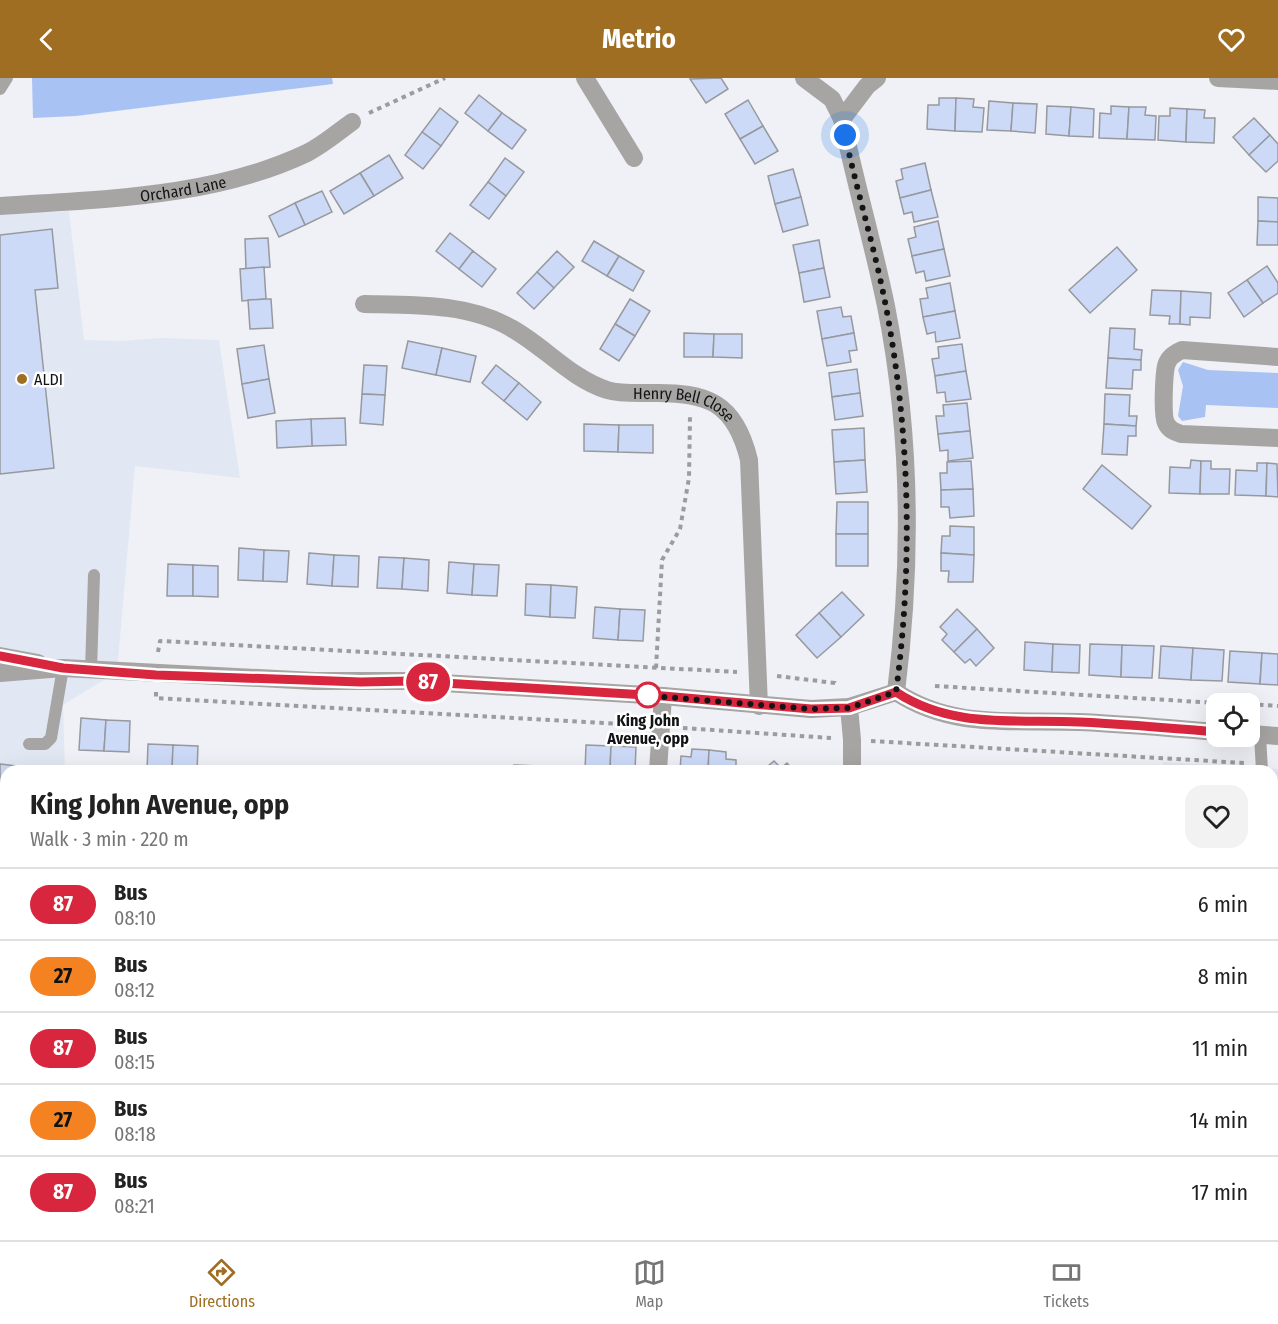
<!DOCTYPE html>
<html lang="en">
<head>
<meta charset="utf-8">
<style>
	body { margin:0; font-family:"Fira Sans Condensed",sans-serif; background:#f2f2f2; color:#222; height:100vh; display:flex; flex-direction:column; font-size:22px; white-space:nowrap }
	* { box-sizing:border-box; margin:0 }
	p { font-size:20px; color:#767676 }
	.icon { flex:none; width:33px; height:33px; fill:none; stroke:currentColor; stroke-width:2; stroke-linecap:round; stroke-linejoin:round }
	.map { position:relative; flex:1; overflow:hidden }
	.details { position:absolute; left:0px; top:687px; width:1278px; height:476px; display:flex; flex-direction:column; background:#fff; border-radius:18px 18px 0 0; box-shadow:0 6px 24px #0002 }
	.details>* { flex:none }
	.badge { padding:0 12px; border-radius:20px; font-size:21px; line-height:39px }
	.controls { position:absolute; left:1206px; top:615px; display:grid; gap:12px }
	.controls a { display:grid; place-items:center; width:54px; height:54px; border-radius:12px; background:#fff; box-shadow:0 6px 24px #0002; font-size:30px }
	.you { position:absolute; width:30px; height:30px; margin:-15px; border:4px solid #fff; border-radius:50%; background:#1a73e8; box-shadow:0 0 0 9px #1a73e833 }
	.map>.badge { position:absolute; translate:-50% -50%; box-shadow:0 0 0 3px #fff }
	.round { display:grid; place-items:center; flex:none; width:63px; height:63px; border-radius:18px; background:#f2f2f2 }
	.overview { display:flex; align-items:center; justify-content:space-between; height:102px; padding:0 30px }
	h1 { font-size:28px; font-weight:700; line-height:45px }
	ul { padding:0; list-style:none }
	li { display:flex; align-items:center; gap:18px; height:72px; padding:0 30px; border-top:2px solid #e0e0e0 }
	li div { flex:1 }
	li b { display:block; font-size:22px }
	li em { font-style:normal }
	li .badge { min-width:66px; font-weight:700; text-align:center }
	header { display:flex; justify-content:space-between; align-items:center; height:78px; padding:0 30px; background:#9f6e22; color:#fff; font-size:27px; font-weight:700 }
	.menu { display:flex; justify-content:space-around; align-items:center; height:84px; border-top:2px solid #e0e0e0; background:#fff; font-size:16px; color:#767676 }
	.menu a { display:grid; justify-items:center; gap:3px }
	.menu .selected { color:#9f6e22 }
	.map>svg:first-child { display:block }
	.built { fill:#e1e8f4 }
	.green { fill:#a9c2f4 }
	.building { fill:#ccdaf7; stroke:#97999e; stroke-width:1.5 }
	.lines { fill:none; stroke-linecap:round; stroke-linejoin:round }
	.path { stroke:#9a9ca0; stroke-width:4; stroke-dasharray:4.5 4.5; stroke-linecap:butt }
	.service { stroke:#a7a5a3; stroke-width:12 }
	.minor { stroke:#a7a5a3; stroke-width:18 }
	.line-casing { stroke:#fff; stroke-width:14 }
	.line { stroke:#d7263d; stroke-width:9 }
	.walk { stroke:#131416; stroke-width:6; stroke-dasharray:0 10.8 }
	.poi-dot { fill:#9f6e22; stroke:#fefffe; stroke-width:2 }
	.stop-dot { fill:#fff; stroke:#d7263d; stroke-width:3 }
	.labels { text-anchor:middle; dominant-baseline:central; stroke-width:5; stroke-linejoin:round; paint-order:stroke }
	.street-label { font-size:16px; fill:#131416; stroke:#fefffe }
	.poi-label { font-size:16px; fill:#131416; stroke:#fefffe; text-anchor:start }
	.stop-label { font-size:16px; font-weight:bold; fill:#131416; stroke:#fefffe }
</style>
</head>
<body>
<header><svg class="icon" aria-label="back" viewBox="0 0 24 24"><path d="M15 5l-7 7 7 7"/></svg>Metrio<svg class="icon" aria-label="heart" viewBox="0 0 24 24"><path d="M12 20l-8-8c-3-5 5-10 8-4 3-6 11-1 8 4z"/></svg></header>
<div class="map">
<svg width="1278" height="1162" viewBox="0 0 1278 1162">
	<rect width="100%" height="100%" fill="#eff1f6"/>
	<g class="built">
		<polygon points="69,133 84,262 121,263 161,260 219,262 240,400 135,388 117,594 63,627 65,693 6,693 0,779 0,136"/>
		<polygon points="1163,684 1278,691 1278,1162 1014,1162 1015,1156 1272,1156 1272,693 1163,693"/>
	</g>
	<g class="green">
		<polygon points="32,0 332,0 333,6 76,38 33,40"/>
		<polygon points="1183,284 1208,292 1278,295 1278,330 1206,327 1205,339 1182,343 1178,338 1183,308 1178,292"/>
		<polygon points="1272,1052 1278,1053 1278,1162 1231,1162 1232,1157 1272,1156"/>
	</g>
	<g class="building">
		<polygon points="721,0 728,11 706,25 690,1"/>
		<polygon points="479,17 502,35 488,53 465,35"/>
		<polygon points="939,20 956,20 955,53 927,51 928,27 939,27"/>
		<polygon points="956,20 974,21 973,29 984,30 982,54 955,53"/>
		<polygon points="748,22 763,48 740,61 725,36"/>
		<polygon points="989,23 1013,25 1011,53 987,52"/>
		<polygon points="1013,25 1037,26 1035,55 1011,53"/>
		<polygon points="1047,28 1071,29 1069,58 1046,56"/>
		<polygon points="1111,28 1129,29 1127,61 1099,60 1100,35 1111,36"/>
		<polygon points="1071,29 1094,31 1093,59 1069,58"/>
		<polygon points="1129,29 1146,29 1145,37 1156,38 1155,62 1127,61"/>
		<polygon points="440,30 458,44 441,68 422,54"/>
		<polygon points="1170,30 1187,31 1186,64 1158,62 1159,38 1170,38"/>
		<polygon points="1187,31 1205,32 1204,40 1215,40 1214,65 1186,64"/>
		<polygon points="502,35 526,52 512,71 488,53"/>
		<polygon points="1254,40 1270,57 1249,77 1233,59"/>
		<polygon points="763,48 778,73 755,86 740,61"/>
		<polygon points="422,54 441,68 423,91 405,77"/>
		<polygon points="1270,57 1278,66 1278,83 1266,94 1249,77"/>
		<polygon points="389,77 403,100 374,118 360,95"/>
		<polygon points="505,80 524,94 506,118 488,104"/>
		<polygon points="925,85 931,112 900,120 896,103 903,101 901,91"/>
		<polygon points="793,91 801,119 775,126 768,98"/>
		<polygon points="360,95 374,118 344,136 330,113"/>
		<polygon points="488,104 506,118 489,141 470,127"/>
		<polygon points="931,112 938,139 914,144 912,134 904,136 900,120"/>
		<polygon points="322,113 332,134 305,147 295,125"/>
		<polygon points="801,119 808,147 783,154 775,126"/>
		<polygon points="1258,119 1278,120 1278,144 1258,143"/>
		<polygon points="295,125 305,147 279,159 269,138"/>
		<polygon points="938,143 944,171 912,178 908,161 916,159 914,149"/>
		<polygon points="1258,143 1278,144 1278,167 1257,167"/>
		<polygon points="52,151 58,210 35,212 54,390 0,396 0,157"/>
		<polygon points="450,155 473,173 459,191 436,173"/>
		<polygon points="268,160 270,189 246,191 245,161"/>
		<polygon points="819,162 824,190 799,195 793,167"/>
		<polygon points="594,163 619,178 607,198 582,183"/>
		<polygon points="1117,169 1137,192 1090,235 1069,212"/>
		<polygon points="944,171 950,198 926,203 924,193 916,195 912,178"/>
		<polygon points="473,173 496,191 482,209 459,191"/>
		<polygon points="557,173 574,189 554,210 537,194"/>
		<polygon points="619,178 644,193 633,213 607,198"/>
		<polygon points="1267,188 1278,205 1278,215 1263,225 1247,202"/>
		<polygon points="264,189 266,221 242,223 240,191"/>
		<polygon points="824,190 830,219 804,224 799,195"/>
		<polygon points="537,194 554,210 534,231 517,215"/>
		<polygon points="1247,202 1263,225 1244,239 1228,215"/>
		<polygon points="950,205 955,233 923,239 920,221 928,220 926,210"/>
		<polygon points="1152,212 1181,213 1180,246 1169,246 1170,238 1150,237"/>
		<polygon points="1181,213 1211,215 1210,240 1190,239 1190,247 1180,246"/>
		<polygon points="266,221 271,221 273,250 250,251 248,222"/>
		<polygon points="630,221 650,233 635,258 615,246"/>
		<polygon points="841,229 843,239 851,238 854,255 822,261 817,233"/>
		<polygon points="955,233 960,260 936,264 935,254 927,256 923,239"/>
		<polygon points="615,246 635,258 619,283 600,271"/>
		<polygon points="1110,250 1135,251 1134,271 1142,272 1141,282 1108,280"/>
		<polygon points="684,255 714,256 713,279 684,279"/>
		<polygon points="854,255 857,272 849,273 851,284 827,288 822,261"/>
		<polygon points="714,256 742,256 742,280 713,279"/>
		<polygon points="408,263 442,270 436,297 402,290"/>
		<polygon points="962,266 966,293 935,298 932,281 939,280 938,269"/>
		<polygon points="264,267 269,301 242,306 237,271"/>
		<polygon points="442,270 476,278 470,304 436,297"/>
		<polygon points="1108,280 1141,282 1141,292 1133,292 1132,311 1106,310"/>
		<polygon points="364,287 387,288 385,317 362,316"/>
		<polygon points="496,287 519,305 504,323 482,305"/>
		<polygon points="857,291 860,315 832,319 829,295"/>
		<polygon points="966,293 971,321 946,324 945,314 937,315 935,298"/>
		<polygon points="269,301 275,335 248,340 242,306"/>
		<polygon points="519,305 541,324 527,342 504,323"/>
		<polygon points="860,315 863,338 835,342 832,319"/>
		<polygon points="362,316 385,317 383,347 360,345"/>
		<polygon points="1105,316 1130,317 1129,338 1137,338 1136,348 1104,346"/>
		<polygon points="967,325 970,353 938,356 936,338 944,338 943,327"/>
		<polygon points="345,340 346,367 312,368 311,341"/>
		<polygon points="311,341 312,368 277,370 276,343"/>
		<polygon points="584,346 619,347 618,374 584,373"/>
		<polygon points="1104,346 1136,348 1136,358 1128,358 1127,377 1102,376"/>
		<polygon points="619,347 653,347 653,375 618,374"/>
		<polygon points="864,350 865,382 834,384 832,352"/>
		<polygon points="970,353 973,380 948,383 948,372 940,373 938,356"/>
		<polygon points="865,382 867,414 836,416 834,384"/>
		<polygon points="1191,382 1201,383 1200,416 1169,415 1170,389 1190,390"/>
		<polygon points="971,383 973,411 941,412 940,395 947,395 947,384"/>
		<polygon points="1201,383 1211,383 1211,391 1230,391 1229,416 1200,416"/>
		<polygon points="1257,385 1267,385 1266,418 1235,417 1236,392 1257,393"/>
		<polygon points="1267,385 1277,386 1278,419 1266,418"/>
		<polygon points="1102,387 1151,428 1132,451 1083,411"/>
		<polygon points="973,411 974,438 950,440 949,429 941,429 941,412"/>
		<polygon points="837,424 868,424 868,456 836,456"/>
		<polygon points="950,448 974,449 974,477 941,475 942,458 950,458"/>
		<rect x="836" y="456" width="32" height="32"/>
		<polygon points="239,470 264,472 263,503 238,502"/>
		<polygon points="264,472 289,473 287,504 263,503"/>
		<polygon points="309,475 334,477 332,508 307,506"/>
		<polygon points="941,475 974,477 973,504 948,504 949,493 941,493"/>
		<polygon points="334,477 359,478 358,509 332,508"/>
		<polygon points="379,479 404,480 402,511 377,510"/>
		<polygon points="404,480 429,482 428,513 402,511"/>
		<polygon points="449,484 474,486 472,517 447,515"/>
		<polygon points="168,486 193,487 193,518 167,518"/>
		<polygon points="474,486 499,487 497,518 472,517"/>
		<polygon points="193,487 218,488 218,519 193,518"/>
		<polygon points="526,506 551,507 550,539 525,537"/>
		<polygon points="551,507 577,509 575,540 550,539"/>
		<polygon points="842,514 864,537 841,559 819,535"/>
		<polygon points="595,529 620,531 618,562 593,560"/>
		<polygon points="620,531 645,532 643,563 618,562"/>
		<polygon points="957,531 977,551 954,574 942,562 947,556 940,549"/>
		<polygon points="819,535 841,559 817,580 796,557"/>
		<polygon points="977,551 994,570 976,588 970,581 965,585 954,574"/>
		<polygon points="1025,564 1053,566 1052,594 1024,592"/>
		<polygon points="1053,566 1080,567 1079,595 1052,594"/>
		<polygon points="1090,566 1122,567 1121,599 1089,597"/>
		<polygon points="1122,567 1154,568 1152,600 1121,599"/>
		<polygon points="1161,568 1193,570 1191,602 1159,600"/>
		<polygon points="1193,570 1224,572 1222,603 1191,602"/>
		<polygon points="1230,573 1262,575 1260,606 1228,604"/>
		<polygon points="1262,575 1278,576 1278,607 1260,606"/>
		<polygon points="81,640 106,642 104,673 79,672"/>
		<polygon points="106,642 130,643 129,674 104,673"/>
		<polygon points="148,666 173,667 172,693 147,693"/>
		<polygon points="173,667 198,668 197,693 172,693"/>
		<polygon points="586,667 611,668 610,693 585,693"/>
		<polygon points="611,668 636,669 635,693 610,693"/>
		<polygon points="692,671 709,672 708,693 680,693 681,678 691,679"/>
		<polygon points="709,672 726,674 726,681 736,682 736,693 708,693"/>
		<polygon points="774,683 781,690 787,685 794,693 762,693"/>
		<polygon points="0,686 26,689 64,693 6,693 6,735 0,734"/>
		<polygon points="514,687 539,688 539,693 514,693"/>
		<polygon points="227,688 252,689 252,693 227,693"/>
		<polygon points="539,688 564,689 564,693 539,693"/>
		<polygon points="252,689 277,690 277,693 252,693"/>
		<polygon points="0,734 6,735 6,783 0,783"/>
		<polygon points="225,1156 226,1162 185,1162 184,1157"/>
		<polygon points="434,1156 476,1156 477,1162 435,1162"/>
		<polygon points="557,1156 589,1156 590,1162 558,1162"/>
		<polygon points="764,1156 796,1156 788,1157 788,1162 764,1162"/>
		<polygon points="891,1156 933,1156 929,1162 896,1162 896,1157"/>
	</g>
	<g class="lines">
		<g class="path">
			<polyline points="369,35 445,0"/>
			<polyline points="158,574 160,563 737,594"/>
			<polyline points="656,590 662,482 680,451 689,400 690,338"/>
			<polyline points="777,598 835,605 837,608"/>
			<polyline points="935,608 1234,626"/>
			<polyline points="156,614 156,620 639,647"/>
			<polyline points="1250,626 1278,628"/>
			<polyline points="683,650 831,660"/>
			<polyline points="871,663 1244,685"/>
			<polyline points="0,1026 6,1025"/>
		</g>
		<g class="service">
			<polyline points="0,11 7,0"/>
			<polyline points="91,592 94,497"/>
			<polyline points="1260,657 1262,693"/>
			<polyline points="29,666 45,666 51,660 63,590"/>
			<polyline points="1272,750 1278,760"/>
		</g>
		<g class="minor">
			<polyline points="585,0 634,80"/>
			<path d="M 804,0 L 832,21 L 842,41 C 855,104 873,165 886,228 C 911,354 912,487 896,614"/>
			<polyline points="1218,0 1278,3"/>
			<polyline points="842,41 867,8 877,0"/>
			<path id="s1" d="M 0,128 C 102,121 212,120 307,75 C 323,67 338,54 352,44"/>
			<path id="s2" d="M 364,226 C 412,227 468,225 511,250 C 544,268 570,300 607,312 C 620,316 638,315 652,315 C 707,314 735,324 749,382 L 759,628"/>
			<path d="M 1278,279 L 1182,272 C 1175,275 1168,279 1166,288 C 1164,297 1162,337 1166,345 C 1169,352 1175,354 1181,356 L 1278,360"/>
			<polyline points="0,578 38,585"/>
			<path d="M 0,595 L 63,590 L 315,603 L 410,603 L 663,618 L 811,631 L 849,629 L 896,614 C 954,652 1013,641 1079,644 C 1125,646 1171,650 1216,654"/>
			<polyline points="849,629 852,662 852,693"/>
			<polyline points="1250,656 1278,658"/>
			<polyline points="658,693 663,618"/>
			<polyline points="143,1156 145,1162"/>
			<polyline points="511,1156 511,1162"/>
			<polyline points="843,1162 843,1156"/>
		</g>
	</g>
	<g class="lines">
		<defs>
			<path id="line" d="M 0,578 L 63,590 L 156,597 L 361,604 L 410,603 L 663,618 L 811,631 L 849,630 L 896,614 C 952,651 1015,641 1079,644 C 1125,646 1171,650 1216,654"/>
		</defs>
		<use href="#line" class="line-casing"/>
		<use href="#line" class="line"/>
		<path class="walk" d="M 648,617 L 640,617 L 811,631 L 849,630 L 896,614 C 913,487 910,355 886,229 C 875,171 857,114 845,57"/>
	</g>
	<circle class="poi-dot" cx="22" cy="301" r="6"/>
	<circle class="stop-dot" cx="648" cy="617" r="12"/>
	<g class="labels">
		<g class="street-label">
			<text stroke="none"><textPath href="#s1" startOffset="184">Orchard Lane</textPath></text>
			<text stroke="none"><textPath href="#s2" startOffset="345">Henry Bell Close</textPath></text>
		</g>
		<g class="poi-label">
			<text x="34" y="301">ALDI</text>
		</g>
		<g class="stop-label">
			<text x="648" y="642">King John<tspan x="648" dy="18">Avenue, opp</tspan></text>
		</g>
	</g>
</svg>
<div class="controls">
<a><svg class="icon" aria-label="locate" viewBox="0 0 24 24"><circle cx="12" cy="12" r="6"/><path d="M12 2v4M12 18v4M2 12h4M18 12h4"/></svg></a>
</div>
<div class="you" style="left:845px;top:57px"></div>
<b class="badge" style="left:428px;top:604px;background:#d7263d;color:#fff">87</b>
<section class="details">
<div class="overview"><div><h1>King John Avenue, opp</h1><p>Walk · 3 min · 220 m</p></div><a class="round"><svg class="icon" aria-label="heart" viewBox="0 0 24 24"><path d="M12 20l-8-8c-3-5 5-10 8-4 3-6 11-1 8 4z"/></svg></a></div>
<ul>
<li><span class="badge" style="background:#d7263d;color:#fff">87</span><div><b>Bus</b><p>08:10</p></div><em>6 min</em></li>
<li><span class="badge" style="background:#f58220;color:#111">27</span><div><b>Bus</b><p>08:12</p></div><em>8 min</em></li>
<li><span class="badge" style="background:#d7263d;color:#fff">87</span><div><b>Bus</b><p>08:15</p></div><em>11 min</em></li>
<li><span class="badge" style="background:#f58220;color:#111">27</span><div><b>Bus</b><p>08:18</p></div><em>14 min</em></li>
<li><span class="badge" style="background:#d7263d;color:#fff">87</span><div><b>Bus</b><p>08:21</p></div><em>17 min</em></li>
</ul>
</section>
</div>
<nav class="menu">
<a class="selected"><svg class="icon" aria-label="directions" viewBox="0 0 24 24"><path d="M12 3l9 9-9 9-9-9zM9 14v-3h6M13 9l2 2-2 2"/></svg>Directions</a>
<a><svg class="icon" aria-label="map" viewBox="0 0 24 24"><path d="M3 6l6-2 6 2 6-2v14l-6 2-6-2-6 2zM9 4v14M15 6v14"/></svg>Map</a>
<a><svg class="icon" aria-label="tickets" viewBox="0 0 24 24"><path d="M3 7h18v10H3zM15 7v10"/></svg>Tickets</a>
</nav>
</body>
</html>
